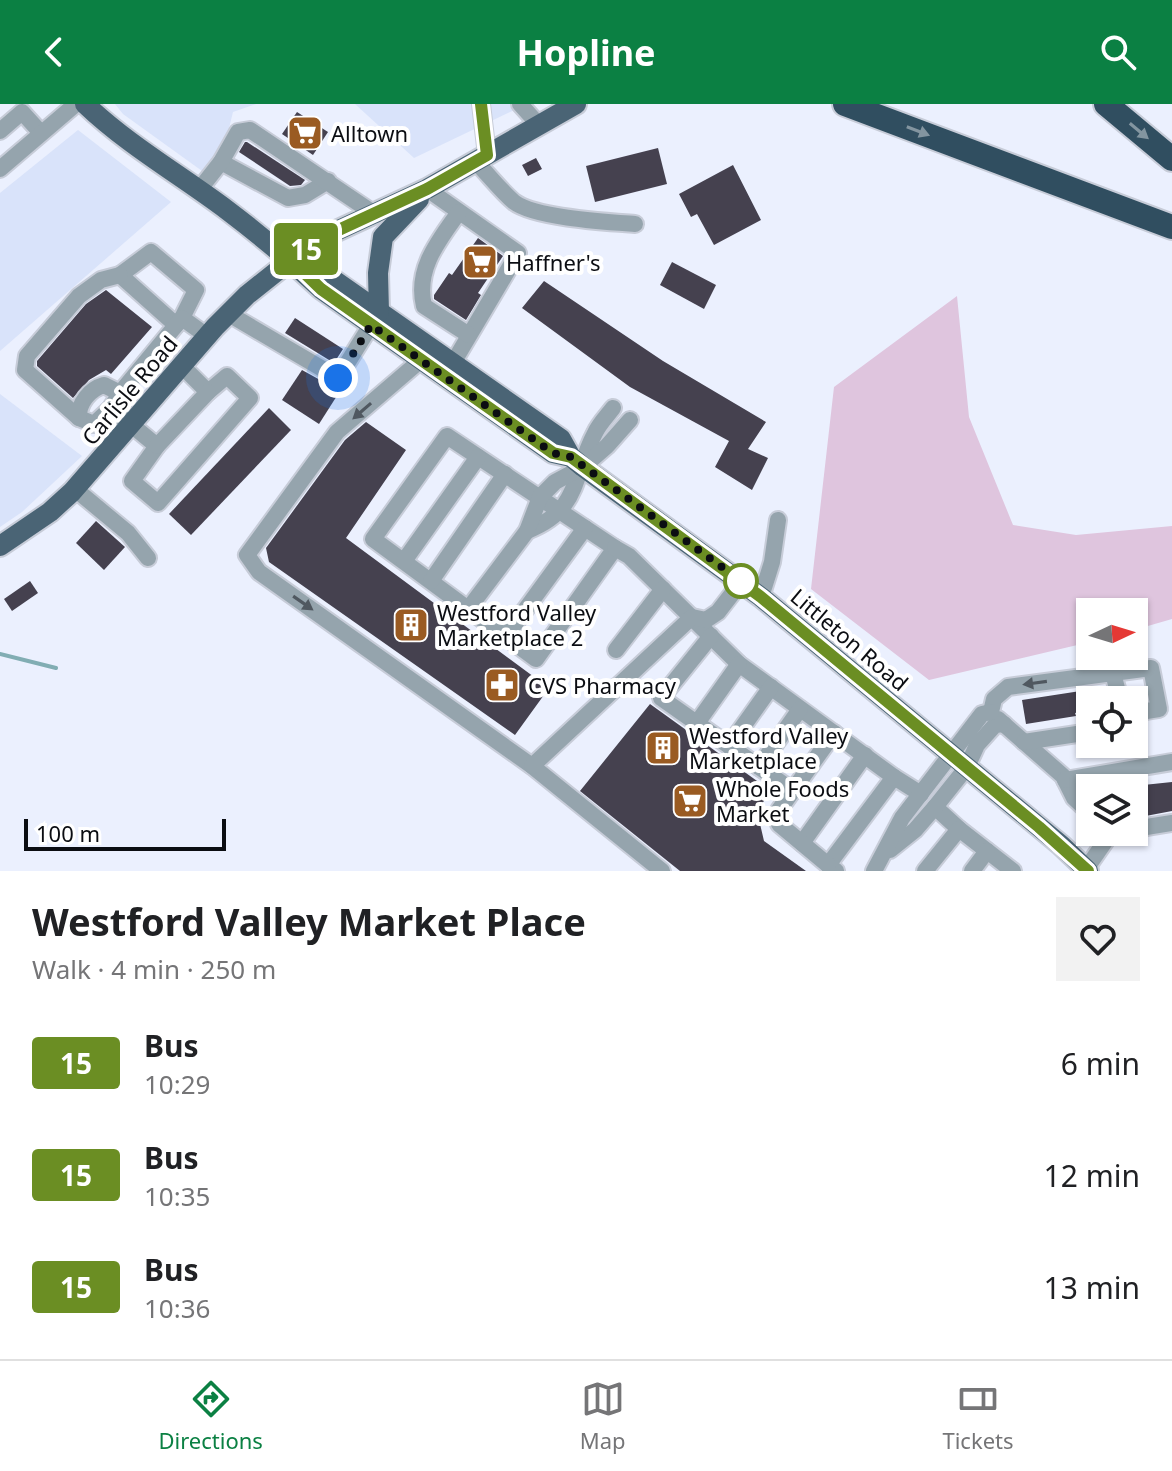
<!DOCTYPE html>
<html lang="en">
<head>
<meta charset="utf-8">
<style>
	body { margin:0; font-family:"Noto Sans",sans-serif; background:#f2f2f2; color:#202124; height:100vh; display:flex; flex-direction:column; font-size:30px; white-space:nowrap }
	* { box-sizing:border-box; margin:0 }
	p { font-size:26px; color:#757577 }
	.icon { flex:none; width:44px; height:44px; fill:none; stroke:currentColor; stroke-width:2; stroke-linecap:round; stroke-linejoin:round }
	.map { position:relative; height:767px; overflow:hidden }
	.side { display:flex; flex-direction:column; background:#fff; flex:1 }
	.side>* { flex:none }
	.badge { padding:0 16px; border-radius:6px; font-size:28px; line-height:52px }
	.needle { width:52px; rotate:86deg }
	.tools { position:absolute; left:1076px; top:494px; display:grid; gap:16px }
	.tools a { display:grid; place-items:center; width:72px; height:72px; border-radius:0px; background:#fff; box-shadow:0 2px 6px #0004; font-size:40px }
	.scale { position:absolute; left:24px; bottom:20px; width:202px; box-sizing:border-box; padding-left:8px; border:4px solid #0b0d12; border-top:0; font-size:22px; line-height:28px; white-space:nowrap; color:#0b0d12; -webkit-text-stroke:6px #fff; paint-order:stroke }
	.you { position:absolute; width:40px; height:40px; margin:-20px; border:6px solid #fff; border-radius:50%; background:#1a73e8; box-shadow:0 0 0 12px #1a73e833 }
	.map>.badge { position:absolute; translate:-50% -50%; box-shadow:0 0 0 4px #fff }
	.round { display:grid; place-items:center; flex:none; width:84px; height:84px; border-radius:0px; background:#f2f2f2 }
	.summary { display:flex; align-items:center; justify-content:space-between; height:136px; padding:0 32px }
	h1 { font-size:38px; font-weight:700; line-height:60px }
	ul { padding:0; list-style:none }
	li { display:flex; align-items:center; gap:24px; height:112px; padding:0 32px }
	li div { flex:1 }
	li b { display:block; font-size:30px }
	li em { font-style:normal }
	li .badge { min-width:88px; font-weight:700; text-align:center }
	header { display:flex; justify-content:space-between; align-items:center; height:104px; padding:0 32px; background:#0b8043; color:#fff; font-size:36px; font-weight:700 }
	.tabs { display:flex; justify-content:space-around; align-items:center; height:112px; border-top:2px solid #e0e0e0; background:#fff; font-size:22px; color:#757577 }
	.tabs a { display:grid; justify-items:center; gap:4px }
	.tabs .current { color:#0b8043 }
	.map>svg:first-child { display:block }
	.built { fill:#d9e3fa }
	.green { fill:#dfc5de }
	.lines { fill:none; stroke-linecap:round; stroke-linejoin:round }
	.stream { stroke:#81adb3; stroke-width:4 }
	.building { fill:#45414f }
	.minor-casing { stroke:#c7ccd8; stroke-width:20 }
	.major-casing { stroke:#c7ccd8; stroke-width:24 }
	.highway-casing { stroke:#c7ccd8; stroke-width:28 }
	.minor { stroke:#95a4ad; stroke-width:16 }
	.major { stroke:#4a6475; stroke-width:20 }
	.highway { stroke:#304e60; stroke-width:24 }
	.oneway { fill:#8395a0 }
	.oneway2 { fill:#505860 }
	.line-casing { stroke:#fff; stroke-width:18 }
	.line { stroke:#6b8e23; stroke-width:12 }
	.walk { stroke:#0b0d12; stroke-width:8; stroke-dasharray:0 14.4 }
	.stop-dot { fill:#fff; stroke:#6b8e23; stroke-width:4 }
	.labels { text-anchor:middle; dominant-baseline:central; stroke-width:8; stroke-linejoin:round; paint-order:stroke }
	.poi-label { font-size:22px; fill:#0b0d12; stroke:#fff; text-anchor:start }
	.street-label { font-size:22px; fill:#0b0d12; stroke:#fff }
</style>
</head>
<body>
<header><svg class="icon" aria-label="back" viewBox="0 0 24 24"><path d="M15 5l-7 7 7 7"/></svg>Hopline<svg class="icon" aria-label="search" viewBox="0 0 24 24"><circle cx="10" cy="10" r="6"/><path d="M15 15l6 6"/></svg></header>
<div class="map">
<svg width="1172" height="767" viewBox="0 0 1172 767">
	<rect width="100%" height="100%" fill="#ebf0fe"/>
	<g class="built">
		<polygon points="115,0 256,0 233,8 216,77 123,10"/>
		<polygon points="355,0 527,0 414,54"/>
		<polygon points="78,26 171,98 0,247 0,89"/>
		<polygon points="0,290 82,352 22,408 0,423"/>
	</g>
	<polygon class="green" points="957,192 969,313 1013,421 1076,431 1172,422 1172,515 1134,526 1134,508 1090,508 1090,538 929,576 811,485 834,283"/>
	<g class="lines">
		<polyline class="stream" points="0,550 56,564"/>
	</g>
	<g class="building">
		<polygon points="297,8 328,28 313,51 282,30"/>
		<polygon points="245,38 247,38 305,76 301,81 290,82 239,48"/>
		<polygon points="658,44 667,80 595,98 586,62"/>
		<polygon points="536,54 542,65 528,72 522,61"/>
		<polygon points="733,61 761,116 714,141 697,110 691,113 679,90"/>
		<polygon points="478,134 503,152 478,189 481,191 466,216 434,195 434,191 449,169 452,171"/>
		<polygon points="672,158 716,181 704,205 660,181"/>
		<polygon points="544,177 663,257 766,318 748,345 768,354 752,386 715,363 729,337 630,283 522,204"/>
		<polygon points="106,186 152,223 111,270 106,266 89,276 73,294 37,262 37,257 86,200"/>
		<polygon points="295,214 343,245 334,259 285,229"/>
		<polygon points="302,266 340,287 319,320 282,296"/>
		<polygon points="269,304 291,326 191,431 169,410"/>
		<polygon points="366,318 406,346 346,434 549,584 515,631 269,458 266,444 345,336"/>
		<polygon points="96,417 125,443 104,466 76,439"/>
		<polygon points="30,477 38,489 12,507 4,495"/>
		<polygon points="1100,584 1102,596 1090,596 1090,606 1075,609 1076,612 1026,620 1022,596"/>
		<polygon points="650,600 771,687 757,707 764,737 806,767 680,767 580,687"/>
		<polygon points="1172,678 1172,707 1135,714 1134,682"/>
	</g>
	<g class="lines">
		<defs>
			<g id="minor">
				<polyline points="481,0 487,51"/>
				<polyline points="520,0 538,20"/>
				<polyline points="0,27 22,8 41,29"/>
				<path d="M 475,57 C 488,70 500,86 514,98 C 535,114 607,118 635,120"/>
				<polyline points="221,58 288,94 305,91 328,77"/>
				<polyline points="0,65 76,0"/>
				<polyline points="427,85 518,149 453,259"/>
				<polyline points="199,86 221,58 238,28 250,26 376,111"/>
				<path d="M 459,108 C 439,136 415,165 424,202 L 469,231"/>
				<polyline points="229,210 338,274 371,221"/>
				<polyline points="176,221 120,171 151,148 196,186 182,214"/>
				<polyline points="421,256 337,328 247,451 259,468 532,662 662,767"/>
				<polyline points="181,261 208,288 227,272 250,294 158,399 132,377 157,342 111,304 120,289 182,214 207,232"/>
				<path d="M 111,304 L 94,320 L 79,314 C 78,299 90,285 104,281 L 120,289"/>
				<polyline points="79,314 25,266 27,252 79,192 101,176 120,171"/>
				<polygon points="447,332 615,444 536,555 373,435"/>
				<polyline points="157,342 208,288"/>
				<polyline points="75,385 128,429 148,454"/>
				<path d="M 527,427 C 581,406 572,372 595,329 C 599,320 607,312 613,304"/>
				<polyline points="615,444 629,452 739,560 894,673 828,761 836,767"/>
				<polyline points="404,457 478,353"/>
				<polyline points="431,477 505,370"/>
				<polyline points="761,493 772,458 778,416"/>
				<polyline points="469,504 527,427 540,393 555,378 583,363 607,342 630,316"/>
				<polyline points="506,532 585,424"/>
				<polyline points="711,532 661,594 793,687"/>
				<polyline points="616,546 663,485"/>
				<polyline points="1113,569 1151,564 1159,605 1134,609"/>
				<polyline points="991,608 994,595 1008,583 1113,569 1120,596"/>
				<polyline points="998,615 1063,672 1074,694 1090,709"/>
				<polyline points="697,619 739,560"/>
				<polyline points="1024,638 1090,628"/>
				<polyline points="729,642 771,583"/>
				<polyline points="532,662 692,513 706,516 718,508 742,477"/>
				<polyline points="759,663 800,605"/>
				<polyline points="894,673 921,690"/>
				<polyline points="1065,676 1172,658"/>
				<polyline points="935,703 959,725"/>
				<polyline points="1134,725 1172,719"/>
				<polyline points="802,739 865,651"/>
				<polyline points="890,746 915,726 935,703 967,663 977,641 995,621 1004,620"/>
				<polyline points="828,761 779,720 779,706 834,629"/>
				<polyline points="1086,765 1111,729 1118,728"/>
				<polyline points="874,767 902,714 982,610 991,608"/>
				<polyline points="925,767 959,725 1013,767"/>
				<polyline points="972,767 987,747"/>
			</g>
			<g id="major">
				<path d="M 85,0 C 128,41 179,70 227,106 C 260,131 291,157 321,185 L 553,349 L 571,353"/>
				<polyline points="291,156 328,172 561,335 571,353 583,363 761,493 1061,741 1088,767"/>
				<polyline points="379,208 378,169 383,133 419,95"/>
				<polyline points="0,442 50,408 72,388 215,223 247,191 291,156 317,136 427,85 576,0"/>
			</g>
			<g id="highway">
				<polyline points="845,0 1172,123"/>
				<polyline points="1106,0 1172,55"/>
			</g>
		</defs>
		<use href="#minor" class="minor-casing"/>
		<use href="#major" class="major-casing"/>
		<use href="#highway" class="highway-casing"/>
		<use href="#minor" class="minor"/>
		<use href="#major" class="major"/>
		<use href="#highway" class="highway"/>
	</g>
	<defs><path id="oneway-solid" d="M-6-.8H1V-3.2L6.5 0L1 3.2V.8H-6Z" transform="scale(2)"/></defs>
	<g class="oneway">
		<use href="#oneway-solid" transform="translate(918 27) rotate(21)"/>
		<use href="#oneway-solid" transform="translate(1139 27) rotate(40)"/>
	</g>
	<g class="oneway2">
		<use href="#oneway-solid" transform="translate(362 307) rotate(139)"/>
		<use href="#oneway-solid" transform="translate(303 499) rotate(35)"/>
		<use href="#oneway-solid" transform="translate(1035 579) rotate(172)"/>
	</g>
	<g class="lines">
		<defs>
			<polyline id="line" points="481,0 487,51 427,85 317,136 291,156 321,185 553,349 571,353 761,493 1039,723 1088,767"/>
		</defs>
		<use href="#line" class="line-casing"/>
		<use href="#line" class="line"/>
		<polyline class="walk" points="338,274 371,221 553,349 571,353 741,477"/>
	</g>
	<defs>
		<symbol id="supermarket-square" viewBox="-11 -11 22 22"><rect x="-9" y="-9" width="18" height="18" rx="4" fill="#9a5b22" stroke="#fff"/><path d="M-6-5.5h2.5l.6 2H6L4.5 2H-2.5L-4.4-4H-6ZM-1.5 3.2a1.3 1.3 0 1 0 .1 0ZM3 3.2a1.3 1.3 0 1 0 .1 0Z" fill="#fff"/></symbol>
		<symbol id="building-square" viewBox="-11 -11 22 22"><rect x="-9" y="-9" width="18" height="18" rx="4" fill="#9a5b22" stroke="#fff"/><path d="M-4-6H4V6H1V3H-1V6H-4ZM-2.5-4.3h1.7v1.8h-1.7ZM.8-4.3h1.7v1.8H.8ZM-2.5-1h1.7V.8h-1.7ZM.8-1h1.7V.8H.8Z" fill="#fff"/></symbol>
		<symbol id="pharmacy-square" viewBox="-11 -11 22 22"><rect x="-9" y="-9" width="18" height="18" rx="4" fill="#9a5b22" stroke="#fff"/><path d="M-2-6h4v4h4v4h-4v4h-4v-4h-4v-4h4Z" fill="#fff"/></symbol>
	</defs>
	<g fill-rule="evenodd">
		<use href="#supermarket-square" x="285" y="9" width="40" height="40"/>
		<use href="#supermarket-square" x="460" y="138" width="40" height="40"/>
		<use href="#building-square" x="391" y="501" width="40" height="40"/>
		<use href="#pharmacy-square" x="482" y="561" width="40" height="40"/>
		<use href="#building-square" x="643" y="624" width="40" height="40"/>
		<use href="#supermarket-square" x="670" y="677" width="40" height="40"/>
	</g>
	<circle class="stop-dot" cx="741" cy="477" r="16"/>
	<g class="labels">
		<g class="poi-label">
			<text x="331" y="29">Alltown</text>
			<text x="506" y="158">Haffner's</text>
			<text x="437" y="508">Westford Valley<tspan x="437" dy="25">Marketplace 2</tspan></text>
			<text x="528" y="581">CVS Pharmacy</text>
			<text x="689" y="631">Westford Valley<tspan x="689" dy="25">Marketplace</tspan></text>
			<text x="716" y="684">Whole Foods<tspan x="716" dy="25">Market</tspan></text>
		</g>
		<g class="street-label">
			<text transform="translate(129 286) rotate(-50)">Carlisle Road</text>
			<text transform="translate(850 535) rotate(40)">Littleton Road</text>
		</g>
	</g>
</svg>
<div class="tools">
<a><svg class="needle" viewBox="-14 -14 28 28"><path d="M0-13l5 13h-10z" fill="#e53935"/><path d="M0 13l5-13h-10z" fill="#757577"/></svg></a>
<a><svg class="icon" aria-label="locate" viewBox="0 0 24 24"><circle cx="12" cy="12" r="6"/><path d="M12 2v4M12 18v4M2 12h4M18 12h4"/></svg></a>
<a><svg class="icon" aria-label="layers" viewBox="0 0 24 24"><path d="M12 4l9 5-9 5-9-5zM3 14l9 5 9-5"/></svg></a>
</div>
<div class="scale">100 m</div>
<div class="you" style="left:338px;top:274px"></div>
<b class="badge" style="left:306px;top:145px;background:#6b8e23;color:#fff">15</b>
</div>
<section class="side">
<div class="summary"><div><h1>Westford Valley Market Place</h1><p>Walk · 4 min · 250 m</p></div><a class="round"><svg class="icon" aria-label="heart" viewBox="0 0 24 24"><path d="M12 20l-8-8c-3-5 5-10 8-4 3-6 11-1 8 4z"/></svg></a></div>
<ul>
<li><span class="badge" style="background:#6b8e23;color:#fff">15</span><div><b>Bus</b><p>10:29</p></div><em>6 min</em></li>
<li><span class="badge" style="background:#6b8e23;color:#fff">15</span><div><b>Bus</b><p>10:35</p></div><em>12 min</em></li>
<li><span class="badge" style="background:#6b8e23;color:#fff">15</span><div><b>Bus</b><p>10:36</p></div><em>13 min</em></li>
</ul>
</section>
<nav class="tabs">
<a class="current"><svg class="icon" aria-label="directions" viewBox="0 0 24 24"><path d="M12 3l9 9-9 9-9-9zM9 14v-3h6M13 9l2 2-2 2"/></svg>Directions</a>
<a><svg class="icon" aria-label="map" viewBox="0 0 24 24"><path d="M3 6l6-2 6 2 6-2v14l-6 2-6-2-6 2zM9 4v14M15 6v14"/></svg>Map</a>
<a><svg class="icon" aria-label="tickets" viewBox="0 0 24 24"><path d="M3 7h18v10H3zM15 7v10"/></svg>Tickets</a>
</nav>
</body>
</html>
